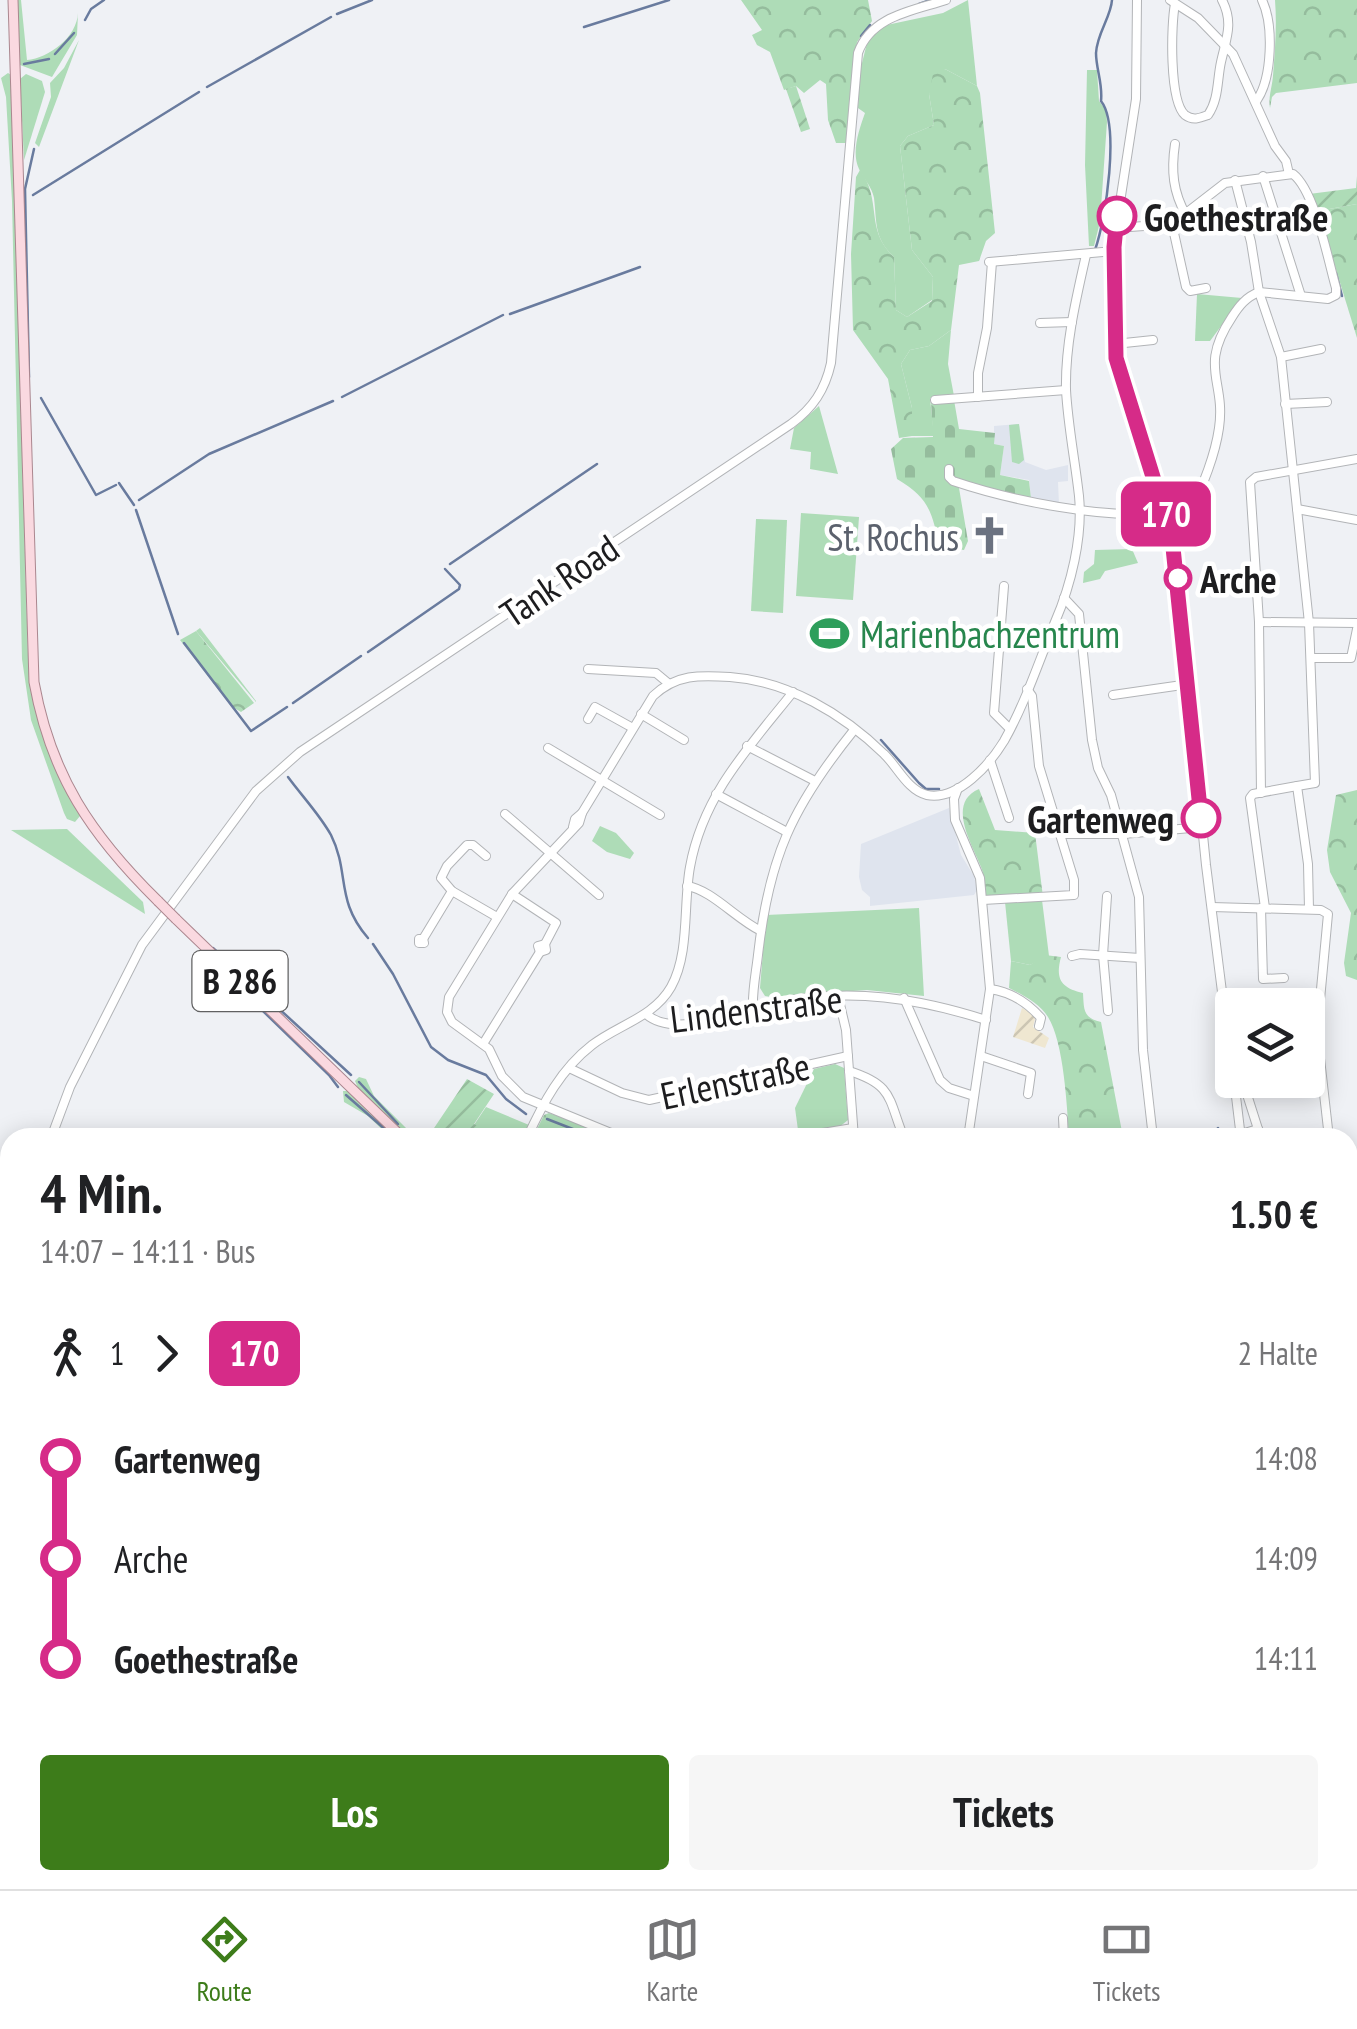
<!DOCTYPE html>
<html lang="de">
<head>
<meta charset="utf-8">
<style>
	body { margin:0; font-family:"PT Sans Narrow",sans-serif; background:#f6f6f6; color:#202124; height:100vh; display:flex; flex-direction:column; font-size:38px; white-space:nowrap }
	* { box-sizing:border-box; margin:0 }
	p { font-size:32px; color:#757577 }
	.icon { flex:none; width:55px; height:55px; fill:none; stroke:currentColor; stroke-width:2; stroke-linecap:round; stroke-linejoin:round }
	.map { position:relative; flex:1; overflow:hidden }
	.side { position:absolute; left:0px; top:1128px; width:1358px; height:762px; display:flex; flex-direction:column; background:#fff; border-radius:30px 30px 0 0; box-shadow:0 5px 25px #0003 }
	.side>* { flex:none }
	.badge { padding:0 20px; border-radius:15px; font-size:35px; line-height:65px }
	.controls { position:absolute; left:1215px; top:988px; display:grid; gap:20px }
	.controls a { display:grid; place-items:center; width:110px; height:110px; border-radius:10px; background:#fff; box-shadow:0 5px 25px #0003; font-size:50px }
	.map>.badge { position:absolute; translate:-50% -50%; box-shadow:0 0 0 5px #fff }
	.legs { display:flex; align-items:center; gap:15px; height:110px; padding:0 40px; font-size:32px }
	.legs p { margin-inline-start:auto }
	.head { display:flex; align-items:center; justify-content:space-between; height:170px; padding:0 40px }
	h1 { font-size:55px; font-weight:600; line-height:75px }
	.action { display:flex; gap:20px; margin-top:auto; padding:20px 40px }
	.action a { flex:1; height:115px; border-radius:10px; background:#3d7c1a; color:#fff; font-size:40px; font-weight:600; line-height:115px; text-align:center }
	.action a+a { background:#f6f6f6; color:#202124 }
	ul { padding:0 40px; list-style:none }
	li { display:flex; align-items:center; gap:35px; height:100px; font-size:38px }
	li i { display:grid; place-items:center; width:15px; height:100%; margin:0 12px; background:currentColor }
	li i::after { content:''; width:25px; height:25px; margin:-12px; border:8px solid; border-radius:50%; background:#fff }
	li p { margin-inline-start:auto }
	li:first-child i { background:linear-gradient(#0000 50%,currentColor 0) }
	li:last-child i { background:linear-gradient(currentColor 50%,#0000 0) }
	.tabs { display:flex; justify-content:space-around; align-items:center; height:140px; border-top:2px solid #e0e0e0; background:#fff; font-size:28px; color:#757577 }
	.tabs a { display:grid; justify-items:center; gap:5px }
	.tabs .selected { color:#3d7c1a }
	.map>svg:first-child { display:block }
	.industrial { fill:url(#industrial-furrows) }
	.built { fill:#dfe4ee }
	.green { fill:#aedcb7 }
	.forest { fill:url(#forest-crowns) }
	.cemetery { fill:url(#cemetery-stones) }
	.garden { fill:url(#garden-furrows) }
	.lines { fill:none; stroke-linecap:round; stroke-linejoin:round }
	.stream { stroke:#697b9e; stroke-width:2.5 }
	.minor-casing { stroke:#b2b4b7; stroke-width:10 }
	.major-casing { stroke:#ab878f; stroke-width:11 }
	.minor { stroke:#fff; stroke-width:8 }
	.major { stroke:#fad9e0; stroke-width:9 }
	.major-bridge-casing { stroke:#ab878f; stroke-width:11; stroke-linecap:butt }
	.major-bridge { stroke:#fad9e0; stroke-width:9 }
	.line-1-casing { stroke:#fff; stroke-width:22 }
	.line-1 { stroke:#d62b88; stroke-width:15 }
	.stop-1-dot { fill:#fff; stroke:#d62b88; stroke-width:5 }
	.labels { text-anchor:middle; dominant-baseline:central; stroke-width:9; stroke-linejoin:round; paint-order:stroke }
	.shield { fill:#fff; stroke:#616162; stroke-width:2.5 }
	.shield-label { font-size:35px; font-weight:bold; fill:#1d1d1f }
	.stop-label { font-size:38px; font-weight:bold; fill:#1d1d1f; stroke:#fff; text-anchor:start }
	.worship-label { font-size:38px; fill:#5b616d; stroke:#fff; text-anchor:end }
	.street-label { font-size:38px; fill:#1d1d1f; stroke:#fff }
	.leisure-label { font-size:38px; fill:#27864d; stroke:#fff; text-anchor:start }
</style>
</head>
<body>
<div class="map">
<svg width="1357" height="1889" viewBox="0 0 1357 1889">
	<defs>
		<pattern id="industrial-furrows" width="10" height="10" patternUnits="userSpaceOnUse" patternTransform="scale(2.5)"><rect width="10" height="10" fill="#efe7d1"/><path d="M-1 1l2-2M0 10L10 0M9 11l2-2" fill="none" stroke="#ccc6b3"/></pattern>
		<pattern id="forest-crowns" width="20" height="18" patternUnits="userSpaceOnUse" patternTransform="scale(2.5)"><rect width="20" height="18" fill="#aedcb7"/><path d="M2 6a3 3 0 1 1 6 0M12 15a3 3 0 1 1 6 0" fill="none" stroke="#95bc9d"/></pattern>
		<pattern id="cemetery-stones" width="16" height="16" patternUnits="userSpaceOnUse" patternTransform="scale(2.5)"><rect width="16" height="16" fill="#aedcb7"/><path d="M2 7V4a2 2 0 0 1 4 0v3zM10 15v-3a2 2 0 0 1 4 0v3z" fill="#95bc9d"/></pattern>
		<pattern id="garden-furrows" width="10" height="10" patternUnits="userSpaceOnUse" patternTransform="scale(2.5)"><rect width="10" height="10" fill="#aedcb7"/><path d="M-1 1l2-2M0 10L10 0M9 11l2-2" fill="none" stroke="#95bc9d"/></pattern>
	</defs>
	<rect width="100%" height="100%" fill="#eff1f5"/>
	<polygon class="industrial" points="1022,1008 1036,1015 1033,1027 1049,1038 1045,1048 1013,1037"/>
	<g class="built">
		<polygon points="1019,424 1025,462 1046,470 1068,465 1068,481 1058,482 1059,504 1031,498 1029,480 1000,475 1004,446 994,444 994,426"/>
		<polygon points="949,808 961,855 974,876 977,890 974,895 870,906 870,897 862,890 859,877 861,844"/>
	</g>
	<g class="green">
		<path d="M 17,0 L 21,0 L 27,60 C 49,58 77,37 78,13 L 77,35 L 52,77 L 20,65 Z"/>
		<path d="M 968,0 L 977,86 L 945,69 L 929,94 L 934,125 L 908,136 L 900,146 L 912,250 L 933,277 L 932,300 L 907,317 L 896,310 L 894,257 C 874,238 877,224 874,198 C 872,187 864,179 859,169 C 851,152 859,130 865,113 L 858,108 L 860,71 L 868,39 L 882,26 L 943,13 Z"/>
		<polygon points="79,40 39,147 35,143 51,97 50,83 64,68"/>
		<polygon points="1087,70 1097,70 1099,101 1106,110 1107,122 1100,222 1094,246 1089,246 1085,165"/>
		<path d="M 8,73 L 11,75 L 28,655 C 35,718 51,761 80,816 L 75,822 L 67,819 L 64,813 L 31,720 L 22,659 L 12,201 L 6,97 L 1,78 Z"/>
		<polygon points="26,74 42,81 45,92 24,160 20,79"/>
		<polygon points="1197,294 1242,298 1210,341 1195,341"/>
		<polygon points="951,330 948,364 954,396 930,398 934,436 912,436 912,408 901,364 910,350 929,346"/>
		<polygon points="819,406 838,474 810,469 811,452 790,449 794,428"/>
		<polygon points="1019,424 1024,460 1019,464 1012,462 1009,425"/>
		<polygon points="801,513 859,517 853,600 796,596"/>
		<polygon points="756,519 787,520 783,613 751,611"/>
		<polygon points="1132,549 1138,563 1105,571 1100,579 1083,583 1084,572 1094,564 1095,550"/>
		<polygon points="200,628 256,701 256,702 196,631"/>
		<polygon points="600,826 616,833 634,853 630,859 607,852 592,841"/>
		<polygon points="67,829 143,902 145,914 11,830"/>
		<polygon points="1042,900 1049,956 1030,965 1011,961 1005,902"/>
		<polygon points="919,908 924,996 867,990 771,997 765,996 760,988 766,915"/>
		<polygon points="835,1064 844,1068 848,1120 838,1128 798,1130 795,1108 814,1069"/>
		<polygon points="359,1077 366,1079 374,1096 415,1137 408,1137 359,1090 355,1081"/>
		<polygon points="343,1091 349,1091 399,1137 390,1137 368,1116 344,1102"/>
		<polygon points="486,1107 529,1125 523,1137 491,1138 493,1135 474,1125"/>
		<polygon points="1024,1880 1109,1880 1111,1884 1110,1889 1031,1889 1022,1885"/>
	</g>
	<g class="forest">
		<polygon points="741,0 868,0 872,21 857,42 848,143 836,143 828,120 826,84 820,80 804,93 796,86 784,90 770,52 757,45 752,35 762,30"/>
		<path d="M 1275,0 L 1357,0 L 1357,83 L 1276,93 L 1272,97 L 1270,108 C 1268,97 1272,88 1273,76 C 1275,50 1277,26 1275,0 Z"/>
		<path d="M 945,69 L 977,86 L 980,93 L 995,233 L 986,241 L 979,261 L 959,265 L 951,330 L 929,346 L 910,350 L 901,364 L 912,408 L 912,436 L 899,438 L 888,379 L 853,330 L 851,254 L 856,177 L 860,170 C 883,201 864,229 894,257 L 896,310 L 907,317 L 932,301 L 933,277 L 912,250 L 900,146 L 908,136 L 934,125 L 929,94 L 933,74 Z"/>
		<polygon points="1357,204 1357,338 1318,211"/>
		<polygon points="196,631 254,703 241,712 231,706 180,640"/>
		<path d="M 979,789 L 995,830 L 1035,833 L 1043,897 L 986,898 C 985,888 985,877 981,867 C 972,844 946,803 979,789 Z"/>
		<polygon points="1357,790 1357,980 1346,976 1344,963 1351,913 1330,872 1327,850 1336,795"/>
		<path d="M 1045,955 L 1061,957 C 1055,979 1061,988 1083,993 C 1084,1010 1083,1018 1101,1022 L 1123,1137 L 1069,1137 C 1067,1106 1064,1043 1048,1017 C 1040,1004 1023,995 1009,988 L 1011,961 L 1030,965 Z"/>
		<polygon points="549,1113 617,1137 552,1137 536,1131 544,1115"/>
	</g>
	<path class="cemetery" d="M 954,400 L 959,429 L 995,433 L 994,444 L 1004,446 L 1000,475 L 1029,481 L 1031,498 L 947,477 L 959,488 L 968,541 L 964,550 L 940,547 C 931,511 930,499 897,479 L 891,449 L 903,438 L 933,437 L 931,402 Z"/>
	<g class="garden">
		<polygon points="796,86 810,129 801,132 786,89"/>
		<polygon points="1357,176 1357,204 1318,211 1309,194 1356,188"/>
		<polygon points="467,1079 494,1094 474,1124 493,1134 491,1137 428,1137"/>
	</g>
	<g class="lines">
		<g class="stream">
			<polyline points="919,4 930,0"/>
			<polyline points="337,14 372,0"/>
			<polyline points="85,20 91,9 104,0"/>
			<polyline points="584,27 669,0"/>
			<polyline points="861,36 870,25"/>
			<polyline points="55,54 74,33"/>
			<polyline points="24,64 49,59"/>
			<polyline points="207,87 331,17"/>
			<polyline points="33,195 199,92"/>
			<path d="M 1095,250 C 1106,219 1120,125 1101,101 C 1103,84 1096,69 1096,53 C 1097,33 1111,17 1112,0"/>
			<polyline points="1336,273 1342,296"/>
			<polyline points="510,314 640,267"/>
			<polyline points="29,377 25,189 34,149"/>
			<polyline points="342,397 503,315"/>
			<polyline points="41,398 96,495 116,485"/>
			<polyline points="119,483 134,505"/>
			<polyline points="139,500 209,454 333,401"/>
			<polyline points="136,510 178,634"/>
			<polyline points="450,564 597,464"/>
			<polyline points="184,643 251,731 287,707"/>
			<polyline points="368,652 459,589 460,585 445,569"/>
			<polyline points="293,703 361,656"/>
			<polyline points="881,740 919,783 926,789 939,789"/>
			<path d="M 288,777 C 302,796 320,815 331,835 C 350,873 335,900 368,938"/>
			<polyline points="373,944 393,974 431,1047 448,1060 486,1075 506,1099 526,1114"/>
			<polyline points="213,948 351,1075"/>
			<polyline points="203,953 329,1075 338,1087"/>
			<polyline points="359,1082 398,1124"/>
			<polyline points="346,1095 395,1138"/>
			<polyline points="547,1119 596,1138"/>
			<polyline points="1210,1138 1218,1128"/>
			<polyline points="1348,1500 1357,1506"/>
			<polyline points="820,1880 829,1889"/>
			<polyline points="842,1880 850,1886 861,1887"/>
		</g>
		<defs>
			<g id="minor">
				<polyline points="1137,0 1136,99 1114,241 1115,353 1168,518 1175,556 1206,865 1232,1071"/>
				<polyline points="1170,0 1198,18 1233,54 1275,146 1286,161 1289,174"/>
				<path d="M 1175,4 C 1171,24 1169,101 1185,115 C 1193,121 1200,118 1208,115 C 1219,99 1217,80 1221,62 C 1226,39 1234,23 1222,0"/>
				<path d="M 1257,100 C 1272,78 1274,25 1262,0"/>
				<path d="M 1175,144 C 1171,171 1173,192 1186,215"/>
				<polyline points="1263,176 1301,296"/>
				<polyline points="1235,180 1251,242 1259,292 1281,357 1309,623 1315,783 1297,786 1308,864 1309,909"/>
				<polyline points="1172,224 1186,287 1190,291 1206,288"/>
				<path d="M 1116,228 L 1172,224 L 1225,183 L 1293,174 C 1315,191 1328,260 1336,288 L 1336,295 L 1328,299 L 1259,292 C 1246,297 1239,306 1232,317 C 1198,368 1226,380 1219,428 C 1215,456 1203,484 1192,509 L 1168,518"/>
				<polyline points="989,262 1114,251"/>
				<polyline points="1040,323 1072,322"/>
				<polyline points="1115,344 1153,340"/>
				<polyline points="1281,357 1321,349"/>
				<polyline points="978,397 978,373 987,328 992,262"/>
				<polyline points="935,400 1066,390"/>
				<polyline points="1285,404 1327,402"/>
				<path d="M 949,469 L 949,477 L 953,481 C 1006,499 1111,522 1165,511"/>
				<polyline points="1297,509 1357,520"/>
				<polyline points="1004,586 994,713 1010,729"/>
				<polyline points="1064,598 1079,614 1092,740 1098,768 1111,795 1139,897 1143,1050 1153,1138"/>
				<polyline points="1259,622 1357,623"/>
				<polyline points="1311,658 1351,658 1357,629"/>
				<polyline points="588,669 656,673 668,683"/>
				<polyline points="1113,695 1189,684"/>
				<polyline points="641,714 684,740"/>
				<polyline points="588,719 595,707 631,727"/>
				<polyline points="747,746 815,781"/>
				<polyline points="548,748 660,815"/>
				<polyline points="990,760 1009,818"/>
				<polyline points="958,788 954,799 955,820 980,878 990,989 968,1138"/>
				<polyline points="1261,793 1259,622 1250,482 1256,477 1357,459"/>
				<polyline points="716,794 787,832"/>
				<path d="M 582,813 L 653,696 C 676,674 700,675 730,677 C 788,681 843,714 884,754 C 897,766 908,791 927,795 C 958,801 990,764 1004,741 C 1025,704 1039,661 1055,622 C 1071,585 1083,537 1079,496 C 1075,460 1068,426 1066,390 C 1065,345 1076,299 1086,255"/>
				<polyline points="505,814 599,895"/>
				<polyline points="573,827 575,819 582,813 579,823 512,894 449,997 447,1012 452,1022 489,1049 502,1076 523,1097 623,1138"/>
				<polyline points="1061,834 1123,834 1202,827"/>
				<polyline points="486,856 473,845 467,845 447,866 441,878 452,891 497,917"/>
				<path d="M 687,886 C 712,890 736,919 761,931"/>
				<polyline points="512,894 556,923 545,944"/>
				<polyline points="1107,896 1103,955 1108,1011"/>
				<polyline points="983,900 1074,895 1074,880 1039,766 1032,696 1027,689"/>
				<polyline points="1212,907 1321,910 1328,914 1317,1032 1329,1138"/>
				<polyline points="1261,908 1263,979 1284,978"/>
				<polyline points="1265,908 1250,798 1253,794 1297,786"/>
				<polyline points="423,939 452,891"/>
				<polygon points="423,939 424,943 419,943 419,939"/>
				<polygon points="545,944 546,950 540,952 538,946"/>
				<polyline points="1072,956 1080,954 1140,958"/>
				<path d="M 990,989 C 1011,992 1027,1002 1041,1018 L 1039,1026"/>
				<polyline points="838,996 846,1030 854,1138"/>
				<polyline points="904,998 940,1080 949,1088 974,1096"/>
				<path d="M 753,1009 C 752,991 756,973 758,955 C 769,857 792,807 854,730"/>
				<path d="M 646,1014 C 676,1041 744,1008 780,1002 C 852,988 917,998 986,1020"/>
				<polyline points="483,1044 540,952"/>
				<polyline points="981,1056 1031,1073 1028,1094"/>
				<polyline points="569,1068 622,1093 649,1100 848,1056"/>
				<path d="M 849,1071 C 894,1085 888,1099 904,1138"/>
				<polyline points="1234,1080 1241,1138"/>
				<polyline points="1244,1085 1258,1129"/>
				<polyline points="1063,1118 1064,1138"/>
				<polyline points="1241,1134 1258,1129 1260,1138"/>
				<path d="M 51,1138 L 70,1087 L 142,945 L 256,791 L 300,752 L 791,424 C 813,408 825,390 831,363 L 858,53 C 871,16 912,11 946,0"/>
				<path d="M 527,1138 C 543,1103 561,1069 592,1045 C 618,1025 654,1017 671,987 C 690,953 683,905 690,867 C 703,795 749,747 793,692"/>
				<polyline points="792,1138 853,1128"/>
				<polyline points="0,1278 10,1251"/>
				<polyline points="1348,1396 1357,1406"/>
				<polyline points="1348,1701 1357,1712"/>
				<polyline points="0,1734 10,1736"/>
				<polyline points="1348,1843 1357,1854"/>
				<polyline points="125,1880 128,1889"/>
				<polyline points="366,1880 389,1889"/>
				<polyline points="1134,1884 1170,1885"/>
				<polyline points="145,1889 160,1889"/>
				<polyline points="865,1889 872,1880"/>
				<polyline points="1320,1889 1328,1880"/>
			</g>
			<g id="major">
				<path d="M 13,0 L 34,682 C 51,776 91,835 158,901"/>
				<polyline points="176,919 403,1138"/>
				<polyline points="833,1880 844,1889"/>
			</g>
		</defs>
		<use href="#minor" class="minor-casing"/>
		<use href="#major" class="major-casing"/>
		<use href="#minor" class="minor"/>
		<use href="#major" class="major"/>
		<defs>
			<polyline id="major-bridge" points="158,901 176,919"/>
		</defs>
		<use href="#major-bridge" class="major-bridge-casing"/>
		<use href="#major-bridge" class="major-bridge"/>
	</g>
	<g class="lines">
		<defs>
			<polyline id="line-1" points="1117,216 1114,247 1116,358 1172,538 1201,818"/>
		</defs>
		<use href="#line-1" class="line-1-casing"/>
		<use href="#line-1" class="line-1"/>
	</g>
	<defs>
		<symbol id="church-bare" viewBox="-9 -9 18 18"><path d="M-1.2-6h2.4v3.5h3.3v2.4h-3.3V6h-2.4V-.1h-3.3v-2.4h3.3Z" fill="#6b7280" stroke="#fff" stroke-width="2.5" paint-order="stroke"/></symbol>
		<symbol id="stadium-bare" viewBox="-9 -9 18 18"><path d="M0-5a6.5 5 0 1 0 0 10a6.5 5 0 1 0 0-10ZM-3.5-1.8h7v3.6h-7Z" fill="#2e9e5b" stroke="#fff" stroke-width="2.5" paint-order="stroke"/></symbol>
	</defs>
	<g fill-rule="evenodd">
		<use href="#church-bare" x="962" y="508" width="55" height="55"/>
		<use href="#stadium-bare" x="802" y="606" width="55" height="55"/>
	</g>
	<g class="stop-1-dot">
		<circle cx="1117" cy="216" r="18"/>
		<circle cx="1178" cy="578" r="12"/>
		<circle cx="1201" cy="818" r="18"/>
	</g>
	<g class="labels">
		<rect class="shield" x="192.5" y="951" width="95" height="60" rx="8"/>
		<g class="shield-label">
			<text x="240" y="981">B 286</text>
		</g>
		<g class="stop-label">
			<text x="1144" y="216">Goethestraße</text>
			<text x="1200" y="578">Arche</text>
			<text x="1174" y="818" text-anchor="end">Gartenweg</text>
		</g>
		<g class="worship-label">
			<text x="959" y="536">St. Rochus</text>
		</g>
		<g class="street-label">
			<text transform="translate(559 580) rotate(-34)">Tank Road</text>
			<text transform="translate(756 1008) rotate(-7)">Lindenstraße</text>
			<text transform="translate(735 1080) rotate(-12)">Erlenstraße</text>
		</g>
		<g class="leisure-label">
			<text x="860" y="633">Marienbachzentrum</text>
		</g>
	</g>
</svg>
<div class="controls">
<a><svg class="icon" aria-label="layers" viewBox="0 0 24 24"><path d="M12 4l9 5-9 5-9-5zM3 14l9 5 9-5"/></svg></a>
</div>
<b class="badge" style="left:1166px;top:514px;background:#d62b88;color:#fff">170</b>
<section class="side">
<div class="head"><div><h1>4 Min.</h1><p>14:07 – 14:11 · Bus</p></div><b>1.50 €</b></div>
<div class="legs"><svg class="icon" aria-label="walk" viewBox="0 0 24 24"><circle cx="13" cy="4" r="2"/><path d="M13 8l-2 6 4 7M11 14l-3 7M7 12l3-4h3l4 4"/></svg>1<svg class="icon" aria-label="forward" viewBox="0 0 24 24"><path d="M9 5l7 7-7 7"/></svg><b class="badge" style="background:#d62b88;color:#fff">170</b><p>2 Halte</p></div>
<ul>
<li><i style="color:#d62b88"></i><b>Gartenweg</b><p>14:08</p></li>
<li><i style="color:#d62b88"></i><span>Arche</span><p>14:09</p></li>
<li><i style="color:#d62b88"></i><b>Goethestraße</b><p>14:11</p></li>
</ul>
<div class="action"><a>Los</a><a>Tickets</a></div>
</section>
</div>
<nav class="tabs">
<a class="selected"><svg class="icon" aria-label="directions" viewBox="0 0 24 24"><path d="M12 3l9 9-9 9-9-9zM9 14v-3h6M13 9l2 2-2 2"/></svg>Route</a>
<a><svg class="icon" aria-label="map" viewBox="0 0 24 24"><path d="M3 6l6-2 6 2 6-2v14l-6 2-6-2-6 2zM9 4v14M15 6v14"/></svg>Karte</a>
<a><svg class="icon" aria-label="tickets" viewBox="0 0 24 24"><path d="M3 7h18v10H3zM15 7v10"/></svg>Tickets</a>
</nav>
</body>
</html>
